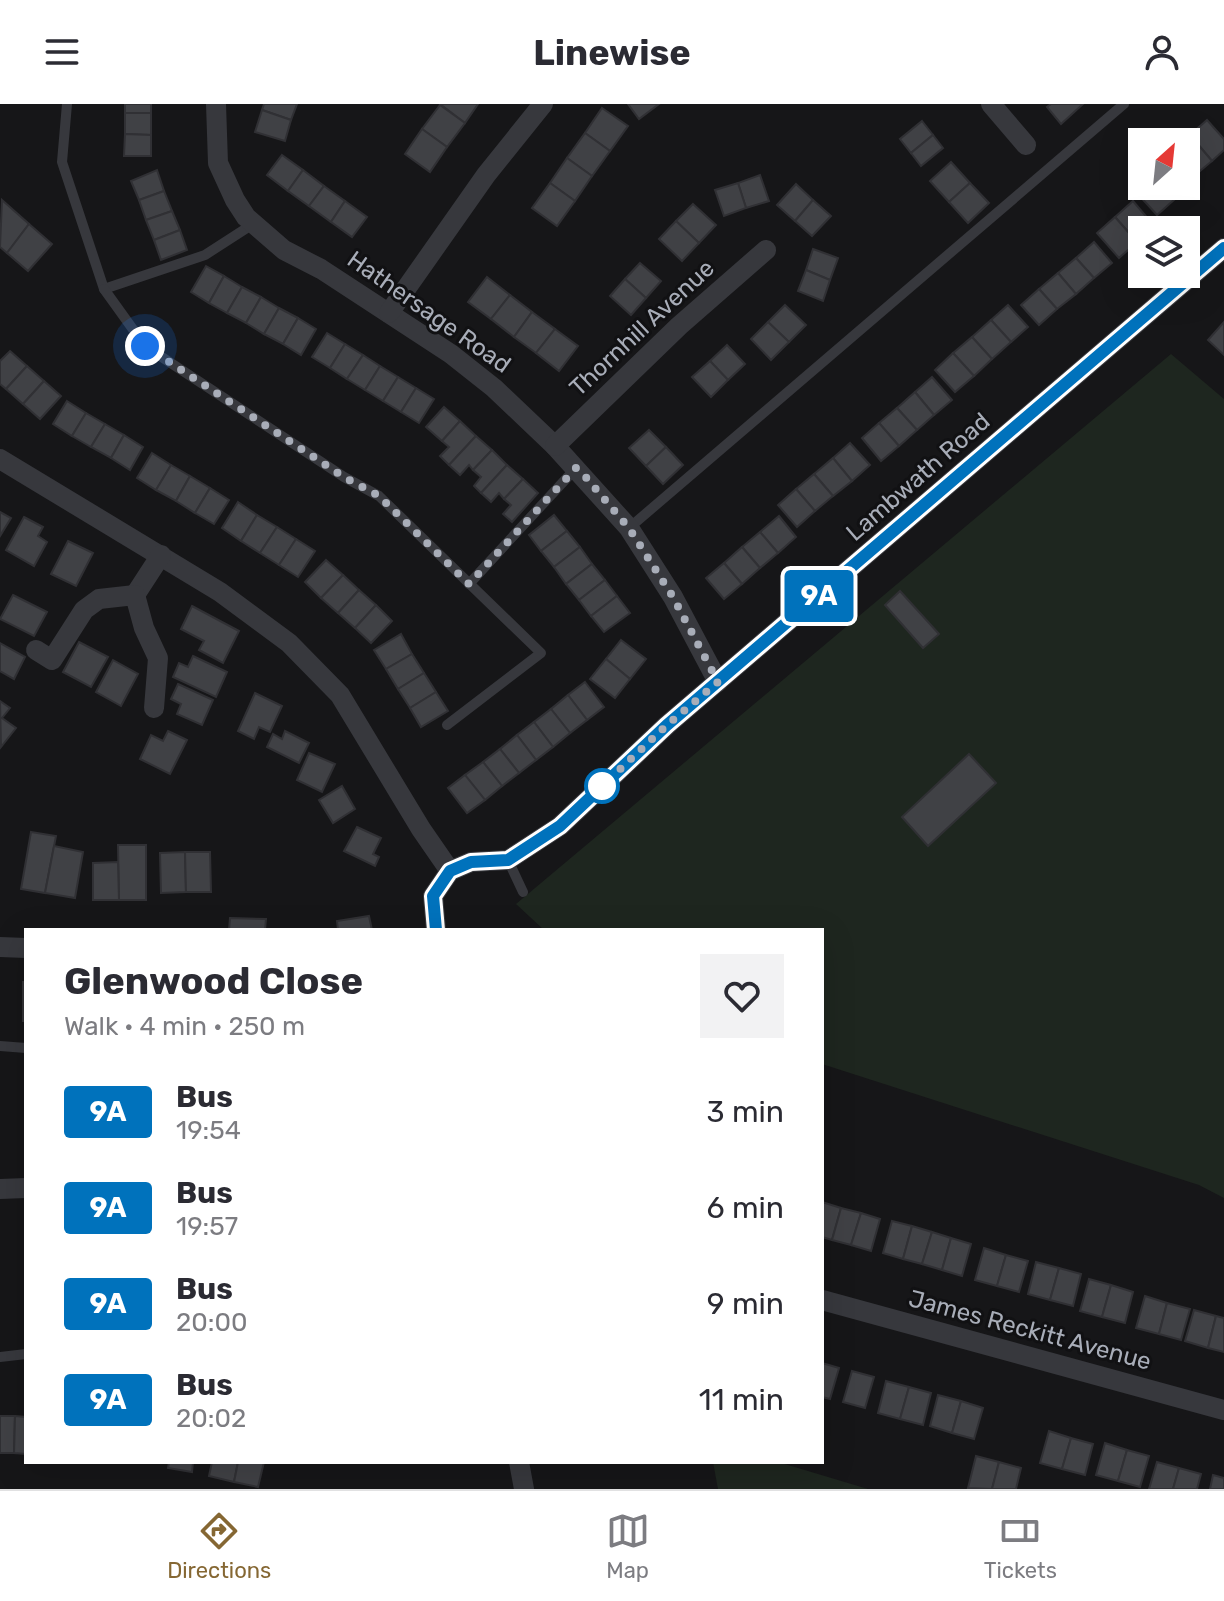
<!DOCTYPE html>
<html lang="en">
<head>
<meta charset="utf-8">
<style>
	body { margin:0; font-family:Rubik,sans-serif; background:#f2f2f3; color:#2b2b33; height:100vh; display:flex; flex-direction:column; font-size:30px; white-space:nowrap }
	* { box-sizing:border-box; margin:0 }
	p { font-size:26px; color:#7c7c81 }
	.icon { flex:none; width:44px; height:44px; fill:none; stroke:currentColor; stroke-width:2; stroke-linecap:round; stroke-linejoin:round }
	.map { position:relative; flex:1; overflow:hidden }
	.details { position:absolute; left:24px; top:824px; width:800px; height:536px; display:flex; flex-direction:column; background:#fff; border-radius:0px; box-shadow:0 8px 32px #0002 }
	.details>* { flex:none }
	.badge { padding:0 16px; border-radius:6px; font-size:28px; line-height:52px }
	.needle { width:52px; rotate:27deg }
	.fabs { position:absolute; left:1128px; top:24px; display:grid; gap:16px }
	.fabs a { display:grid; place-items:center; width:72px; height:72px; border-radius:0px; background:#fff; box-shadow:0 8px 32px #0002; font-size:40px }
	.you { position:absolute; width:40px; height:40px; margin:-20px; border:6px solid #fff; border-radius:50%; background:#1a73e8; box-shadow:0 0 0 12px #1a73e833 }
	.map>.badge { position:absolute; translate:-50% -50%; box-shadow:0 0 0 4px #fff }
	.round { display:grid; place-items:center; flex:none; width:84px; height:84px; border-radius:0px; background:#f2f2f3 }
	.summary { display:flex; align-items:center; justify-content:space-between; height:136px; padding:0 40px }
	h1 { font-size:38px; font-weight:700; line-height:60px }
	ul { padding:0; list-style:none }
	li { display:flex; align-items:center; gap:24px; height:96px; padding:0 40px }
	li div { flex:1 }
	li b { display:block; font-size:30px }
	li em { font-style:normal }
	li .badge { min-width:88px; font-weight:700; text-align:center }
	header { display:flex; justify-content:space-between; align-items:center; height:104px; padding:0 40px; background:#fff; font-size:36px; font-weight:700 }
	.tabs { display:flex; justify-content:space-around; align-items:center; height:112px; border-top:2px solid #e1e1e2; background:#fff; font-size:22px; color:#7c7c81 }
	.tabs a { display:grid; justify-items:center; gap:4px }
	.tabs .on { color:#856733 }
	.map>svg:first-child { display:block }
	.green { fill:#1e261f }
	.building { fill:#404145; stroke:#303034; stroke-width:2 }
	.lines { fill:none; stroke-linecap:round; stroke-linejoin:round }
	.lane { stroke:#37383d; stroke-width:10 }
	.street { stroke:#37383d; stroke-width:20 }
	.line-casing { stroke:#fff; stroke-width:18 }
	.line { stroke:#0072bc; stroke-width:12 }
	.walk { stroke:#a8adb8; stroke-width:8; stroke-dasharray:0 14.4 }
	.stop-dot { fill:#fff; stroke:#0072bc; stroke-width:4 }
	.labels { text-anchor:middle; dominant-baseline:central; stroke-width:6; stroke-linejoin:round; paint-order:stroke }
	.street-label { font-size:24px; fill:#a8adb8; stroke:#111113 }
</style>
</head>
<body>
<header><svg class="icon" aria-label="menu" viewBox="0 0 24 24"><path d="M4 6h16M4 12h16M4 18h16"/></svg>Linewise<svg class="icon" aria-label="person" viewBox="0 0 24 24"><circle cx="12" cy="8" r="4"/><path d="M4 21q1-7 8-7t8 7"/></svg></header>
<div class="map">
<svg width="1224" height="1385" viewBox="0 0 1224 1385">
	<rect width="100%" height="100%" fill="#161618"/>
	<g class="green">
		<polygon points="1171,250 1224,295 1224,1094 1199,1081 822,960 822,826 544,826 516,800"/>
		<polygon points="713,1358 778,1358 868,1385 718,1385"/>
	</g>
	<g class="building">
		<rect x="125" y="0" width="26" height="9"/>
		<polygon points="264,0 297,0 291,16 262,6"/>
		<polygon points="440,0 478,0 465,19"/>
		<polygon points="628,0 659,0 639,15"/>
		<polygon points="1051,0 1083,0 1061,20 1047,3"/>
		<polygon points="440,1 465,19 447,43 422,25"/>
		<polygon points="602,4 628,22 610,47 585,29"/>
		<polygon points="262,6 291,16 285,37 255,28"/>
		<polygon points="125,9 151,9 151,31 125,30"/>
		<polygon points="1207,16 1224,35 1224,46 1212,57 1190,31"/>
		<polygon points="922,17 933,31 911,49 900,35"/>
		<polygon points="422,25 447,43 430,68 405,50"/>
		<polygon points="585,29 610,47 592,72 567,54"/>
		<polygon points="125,30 151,31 151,52 124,52"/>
		<polygon points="933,31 943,44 921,62 911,49"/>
		<polygon points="1190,31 1212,57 1194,72 1186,62 1186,38 1182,38"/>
		<polygon points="282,51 303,66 288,87 267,71"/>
		<polygon points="567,54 592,72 575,97 550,79"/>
		<polygon points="951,58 970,79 949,98 930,77"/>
		<polygon points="157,66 164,87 139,96 131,77"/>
		<polygon points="303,66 324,82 309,102 288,87"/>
		<polygon points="760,71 769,97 746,104 738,79"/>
		<polygon points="1186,74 1192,80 1175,95 1162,82 1186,82"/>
		<polygon points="550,79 575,97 557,122 532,104"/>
		<polygon points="738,79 746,104 724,112 715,86"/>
		<polygon points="970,79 989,99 968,119 949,98"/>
		<polygon points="796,80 813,96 795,117 777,101"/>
		<polygon points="324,82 345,97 331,118 309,102"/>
		<polygon points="1144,82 1162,82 1175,95 1157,111 1137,89"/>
		<polygon points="164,87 172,107 146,116 139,96"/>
		<polygon points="2,96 29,120 7,149 0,143"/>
		<polygon points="813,96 831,112 812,132 795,117"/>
		<polygon points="345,97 367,113 352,133 331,118"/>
		<polygon points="1133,97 1155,123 1152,126 1142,126 1142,134 1137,138 1115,113"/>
		<polygon points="693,100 716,121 699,139 676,117"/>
		<polygon points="172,107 180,126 154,136 146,116"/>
		<polygon points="1115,113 1137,138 1119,154 1097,129"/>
		<polygon points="676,117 699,139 682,157 659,135"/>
		<polygon points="29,120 52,140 28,167 7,149"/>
		<polygon points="180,126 187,146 161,156 154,136"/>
		<polygon points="1094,138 1112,159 1094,174 1076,154"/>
		<polygon points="813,145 838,154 830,176 806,166"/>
		<polygon points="1076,154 1094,174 1076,190 1058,169"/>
		<polygon points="640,159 661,177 646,194 625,175"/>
		<polygon points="206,162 224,172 209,199 191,188"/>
		<polygon points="806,166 830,176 823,197 798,187"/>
		<polygon points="1058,169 1076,190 1057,205 1039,185"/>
		<polygon points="224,172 242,183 227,209 209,199"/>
		<polygon points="487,173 510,191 491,215 468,198"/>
		<polygon points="625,175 646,194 631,211 610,192"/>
		<polygon points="242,183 261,193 246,219 227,209"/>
		<polygon points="1039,185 1057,205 1039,221 1021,201"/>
		<polygon points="510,191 532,208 514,233 491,215"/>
		<polygon points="261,193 279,204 264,230 246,219"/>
		<polygon points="785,201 806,221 789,238 768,218"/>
		<polygon points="1008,201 1028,223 1011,238 991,216"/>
		<polygon points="279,204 298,214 283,240 264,230"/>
		<polygon points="532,208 555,225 536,249 514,233"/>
		<polygon points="298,214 316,225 301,251 283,240"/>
		<polygon points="991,216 1011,238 992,255 972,233"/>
		<polygon points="768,218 789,238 771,256 751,235"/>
		<polygon points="1224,218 1224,251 1208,236"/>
		<polygon points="555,225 578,242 559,267 536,249"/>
		<polygon points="327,229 345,240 330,264 312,253"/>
		<polygon points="972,233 992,255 974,272 953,249"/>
		<polygon points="345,240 363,251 347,275 330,264"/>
		<polygon points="727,241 745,260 728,276 710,257"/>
		<polygon points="10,247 27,262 6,285 0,280 0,257"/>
		<polygon points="953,249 974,272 955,288 935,266"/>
		<polygon points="363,251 380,262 365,286 347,275"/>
		<polygon points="710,257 728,276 711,293 692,273"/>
		<polygon points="27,262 44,277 23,300 6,285"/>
		<polygon points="380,262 398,273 383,297 365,286"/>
		<polygon points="398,273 416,284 401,308 383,297"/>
		<polygon points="932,273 952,296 934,311 915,288"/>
		<polygon points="44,277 61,292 40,315 23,300"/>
		<polygon points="416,284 434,295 419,319 401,308"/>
		<polygon points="915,288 934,311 917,326 897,304"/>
		<polygon points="67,297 86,309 72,332 53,320"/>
		<polygon points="444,303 460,317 442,337 426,323"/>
		<polygon points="897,304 917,326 899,342 879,319"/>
		<polygon points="86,309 105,320 91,343 72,332"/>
		<polygon points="460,317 476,332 449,361 440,352 449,343 442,337"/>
		<polygon points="879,319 899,342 881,357 862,334"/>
		<polygon points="105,320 124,331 111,354 91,343"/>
		<polygon points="649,326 666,343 646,362 629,344"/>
		<polygon points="124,331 143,343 130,366 111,354"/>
		<polygon points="476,332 492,346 473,366 469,361 460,371 449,361"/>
		<polygon points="850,339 870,361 852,377 833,354"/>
		<polygon points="666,343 683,361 663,380 646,362"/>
		<polygon points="492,346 507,361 481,389 474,382 481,373 473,366"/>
		<polygon points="152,349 171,361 156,386 137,374"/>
		<polygon points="833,354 852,377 833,392 814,370"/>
		<polygon points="171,361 190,372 176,397 156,386"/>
		<polygon points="507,361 523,375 504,395 499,389 491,398 481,389"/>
		<polygon points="814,370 833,392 815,407 796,385"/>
		<polygon points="190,372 210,384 195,409 176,397"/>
		<polygon points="523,375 538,389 512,418 503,410 511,401 504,395"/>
		<polygon points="210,384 229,396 214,420 195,409"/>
		<polygon points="796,385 815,407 797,423 778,401"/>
		<polygon points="238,398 257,411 241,437 222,424"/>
		<polygon points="0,408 11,414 0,432"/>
		<polygon points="257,411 277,423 260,449 241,437"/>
		<polygon points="554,411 567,427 541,447 529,431"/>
		<polygon points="779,412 796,433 778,449 760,428"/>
		<polygon points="24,413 43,423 38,432 47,438 34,462 6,446"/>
		<polygon points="277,423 296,435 279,461 260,449"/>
		<polygon points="567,427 580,443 554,463 541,447"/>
		<polygon points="760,428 778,449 760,464 742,443"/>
		<polygon points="296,435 315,447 298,473 279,461"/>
		<polygon points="68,437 93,449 76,482 51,470"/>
		<polygon points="580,443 592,460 566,480 554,463"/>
		<polygon points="742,443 760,464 742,480 724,459"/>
		<polygon points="326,456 343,471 321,494 305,478"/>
		<polygon points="724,459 742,480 724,495 706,474"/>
		<polygon points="592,460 605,476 579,496 566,480"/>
		<polygon points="343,471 359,486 338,509 321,494"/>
		<polygon points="605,476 617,492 591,512 579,496"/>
		<polygon points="359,486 376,501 355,524 338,509"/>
		<polygon points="900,487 939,530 923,544 885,501"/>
		<polygon points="13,491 47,508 34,532 0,515"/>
		<polygon points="617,492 630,509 604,528 591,512"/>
		<polygon points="376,501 392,517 371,539 355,524"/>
		<polygon points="192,502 239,527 223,559 199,546 204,537 181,525"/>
		<polygon points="401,530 412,550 386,565 374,546"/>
		<polygon points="621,536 646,555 630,575 606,555"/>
		<polygon points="79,538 108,553 91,583 63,568"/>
		<polygon points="0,539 25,553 14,575 0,567"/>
		<polygon points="412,550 424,569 398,585 386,565"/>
		<polygon points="193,552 227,568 216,593 173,573 179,559 188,563"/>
		<polygon points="606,555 630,575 615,594 590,575"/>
		<polygon points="113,556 138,570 121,602 96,588"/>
		<polygon points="424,569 436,588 410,604 398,585"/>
		<polygon points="585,578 604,603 587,616 568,591"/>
		<polygon points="178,580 213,596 202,621 177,610 181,600 171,595"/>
		<polygon points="436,588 448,607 421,623 410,604"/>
		<polygon points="255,589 282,602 270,628 259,623 254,635 238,627"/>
		<polygon points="568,591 587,616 570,629 551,605"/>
		<polygon points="0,597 10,604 2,614 16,624 1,643"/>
		<polygon points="551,605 570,629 553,643 534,618"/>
		<polygon points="534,618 553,643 536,656 517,631"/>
		<polygon points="168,627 187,636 170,670 140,655 151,631 163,637"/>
		<polygon points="285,627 309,639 299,659 267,643 273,630 282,635"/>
		<polygon points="517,631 536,656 519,669 500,645"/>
		<polygon points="500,645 519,669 502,682 483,658"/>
		<polygon points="309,649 335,660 322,688 297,676"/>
		<polygon points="969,650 996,679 928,742 902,713"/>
		<polygon points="483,658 502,682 485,696 465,671"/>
		<polygon points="465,671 485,696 467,709 448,684"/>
		<polygon points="342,682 355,705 333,719 319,696"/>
		<polygon points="357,723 381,734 373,750 379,753 375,762 344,747"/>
		<polygon points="31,728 56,732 45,789 21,785"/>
		<polygon points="118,741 146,741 146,796 119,796"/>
		<polygon points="54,742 83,748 75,794 45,789"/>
		<polygon points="185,748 186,788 161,789 160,749"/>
		<polygon points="185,748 210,748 211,788 186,788"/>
		<polygon points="118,758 119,796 93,796 93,759"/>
		<polygon points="369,812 372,826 338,826 337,817"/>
		<polygon points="230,814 266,815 265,826 229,826"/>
		<rect x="23" y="878" width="3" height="39"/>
		<polygon points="822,1098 841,1104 832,1136 822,1133"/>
		<polygon points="841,1104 861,1109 851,1141 832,1136"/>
		<polygon points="861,1109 880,1115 871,1147 851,1141"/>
		<polygon points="892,1117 912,1122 903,1155 883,1149"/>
		<polygon points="912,1122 932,1128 922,1160 903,1155"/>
		<polygon points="932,1128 951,1134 942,1166 922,1160"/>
		<polygon points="951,1134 971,1140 962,1172 942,1166"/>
		<polygon points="984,1144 1006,1151 997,1182 975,1176"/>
		<polygon points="1006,1151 1028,1157 1019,1188 997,1182"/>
		<polygon points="1036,1158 1059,1164 1050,1196 1028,1190"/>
		<polygon points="1059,1164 1081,1170 1073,1202 1050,1196"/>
		<polygon points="1089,1175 1111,1181 1102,1213 1080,1207"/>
		<polygon points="1111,1181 1133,1188 1125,1219 1102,1213"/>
		<polygon points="1145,1192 1167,1199 1159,1230 1136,1224"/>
		<polygon points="1167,1199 1190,1205 1181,1236 1159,1230"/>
		<polygon points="1194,1206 1216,1212 1208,1244 1185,1237"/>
		<polygon points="1216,1212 1224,1214 1224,1248 1208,1244"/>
		<polygon points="822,1259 839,1264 830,1295 822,1293"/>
		<polygon points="852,1267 874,1273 865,1304 843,1298"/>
		<polygon points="886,1277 909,1283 900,1315 878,1309"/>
		<polygon points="909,1283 931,1289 923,1321 900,1315"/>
		<polygon points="938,1291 961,1297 952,1329 930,1322"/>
		<polygon points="961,1297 983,1304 974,1335 952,1329"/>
		<polygon points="0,1312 15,1312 14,1349 0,1349"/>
		<polygon points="15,1312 26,1313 26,1350 14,1349"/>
		<polygon points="1049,1327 1071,1334 1062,1365 1040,1359"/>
		<polygon points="1071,1334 1093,1340 1085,1371 1062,1365"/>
		<polygon points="1105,1339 1127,1346 1118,1377 1096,1371"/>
		<polygon points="1127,1346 1149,1352 1140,1383 1118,1377"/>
		<polygon points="976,1352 999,1358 992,1385 968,1384"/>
		<polygon points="169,1358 193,1358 192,1368 168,1364"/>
		<polygon points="212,1358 238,1358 234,1378 209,1372"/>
		<polygon points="238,1358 264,1358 258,1383 234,1378"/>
		<polygon points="999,1358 1021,1364 1016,1385 992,1385"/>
		<polygon points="1157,1358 1179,1364 1173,1385 1149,1385"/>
		<polygon points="1179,1364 1201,1370 1197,1385 1173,1385"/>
		<polygon points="1213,1371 1224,1374 1224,1385 1210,1385"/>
	</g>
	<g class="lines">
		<g class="lane">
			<polyline points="67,0 62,58 104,185 205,151 253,120"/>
			<polyline points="104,185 145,242 344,373 379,392 541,549 447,621"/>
			<polyline points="629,424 1124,0"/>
			<polyline points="469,480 576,364"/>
			<polyline points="508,756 523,788"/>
			<polyline points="0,942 26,944"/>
			<polyline points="0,1253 26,1250"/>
		</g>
		<g class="street">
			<polyline points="216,0 218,59 235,96 246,113 284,146 321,165 451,250 494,284 555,342 629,424 673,493 718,578"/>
			<polyline points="991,0 1026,41"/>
			<polyline points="389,209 486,71 543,0"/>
			<polyline points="555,342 679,222 766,146"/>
			<polyline points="0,355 220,488 289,539 340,591 421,725 450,767"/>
			<polyline points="135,491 161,451"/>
			<polyline points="36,546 52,556 84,506 99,495 135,491 144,524 158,554 154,604"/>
			<polyline points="450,767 471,758 508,756 560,722 667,621 1224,144"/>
			<polyline points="436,826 433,792 450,767"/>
			<polyline points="0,843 26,844"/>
			<polyline points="0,1085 26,1084"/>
			<polyline points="822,1196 1224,1306"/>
			<polyline points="519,1358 524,1385"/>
		</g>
	</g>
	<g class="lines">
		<defs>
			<polyline id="line" points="436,826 433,792 450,767 471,758 508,756 560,722 667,621 1224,144"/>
		</defs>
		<use href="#line" class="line-casing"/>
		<use href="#line" class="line"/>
		<polyline class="walk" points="145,242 344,373 379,392 469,480 576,364 583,370 629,424 673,493 718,578 667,621 602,682"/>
	</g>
	<circle class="stop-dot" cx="602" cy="682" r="16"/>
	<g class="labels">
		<g class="street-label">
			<text transform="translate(429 208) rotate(35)">Hathersage Road</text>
			<text transform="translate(642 224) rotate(-43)">Thornhill Avenue</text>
			<text transform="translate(918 373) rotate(-41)">Lambwath Road</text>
			<text transform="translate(1030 1226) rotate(15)">James Reckitt Avenue</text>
		</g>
	</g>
</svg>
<div class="fabs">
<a><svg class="needle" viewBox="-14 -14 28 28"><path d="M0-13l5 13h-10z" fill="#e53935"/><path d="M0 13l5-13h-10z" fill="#7c7c81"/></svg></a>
<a><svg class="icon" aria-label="layers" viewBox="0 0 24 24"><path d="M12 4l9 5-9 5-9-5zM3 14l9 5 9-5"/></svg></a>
</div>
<div class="you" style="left:145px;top:242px"></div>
<b class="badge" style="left:819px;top:492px;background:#0072bc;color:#fff">9A</b>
<section class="details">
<div class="summary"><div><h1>Glenwood Close</h1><p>Walk · 4 min · 250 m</p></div><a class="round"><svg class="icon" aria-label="heart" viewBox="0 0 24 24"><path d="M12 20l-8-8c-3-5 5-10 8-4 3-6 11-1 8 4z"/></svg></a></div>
<ul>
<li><span class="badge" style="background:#0072bc;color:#fff">9A</span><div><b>Bus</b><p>19:54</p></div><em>3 min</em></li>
<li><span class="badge" style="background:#0072bc;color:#fff">9A</span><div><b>Bus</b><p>19:57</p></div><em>6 min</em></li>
<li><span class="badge" style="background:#0072bc;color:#fff">9A</span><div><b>Bus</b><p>20:00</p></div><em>9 min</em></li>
<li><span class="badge" style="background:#0072bc;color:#fff">9A</span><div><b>Bus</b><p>20:02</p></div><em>11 min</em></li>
</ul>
</section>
</div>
<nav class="tabs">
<a class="on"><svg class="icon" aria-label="directions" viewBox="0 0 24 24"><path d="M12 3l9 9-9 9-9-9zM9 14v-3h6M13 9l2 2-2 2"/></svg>Directions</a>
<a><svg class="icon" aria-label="map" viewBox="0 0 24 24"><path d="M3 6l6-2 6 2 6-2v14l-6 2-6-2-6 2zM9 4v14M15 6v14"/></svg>Map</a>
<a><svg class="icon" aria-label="tickets" viewBox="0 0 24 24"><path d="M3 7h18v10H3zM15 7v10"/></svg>Tickets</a>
</nav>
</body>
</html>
